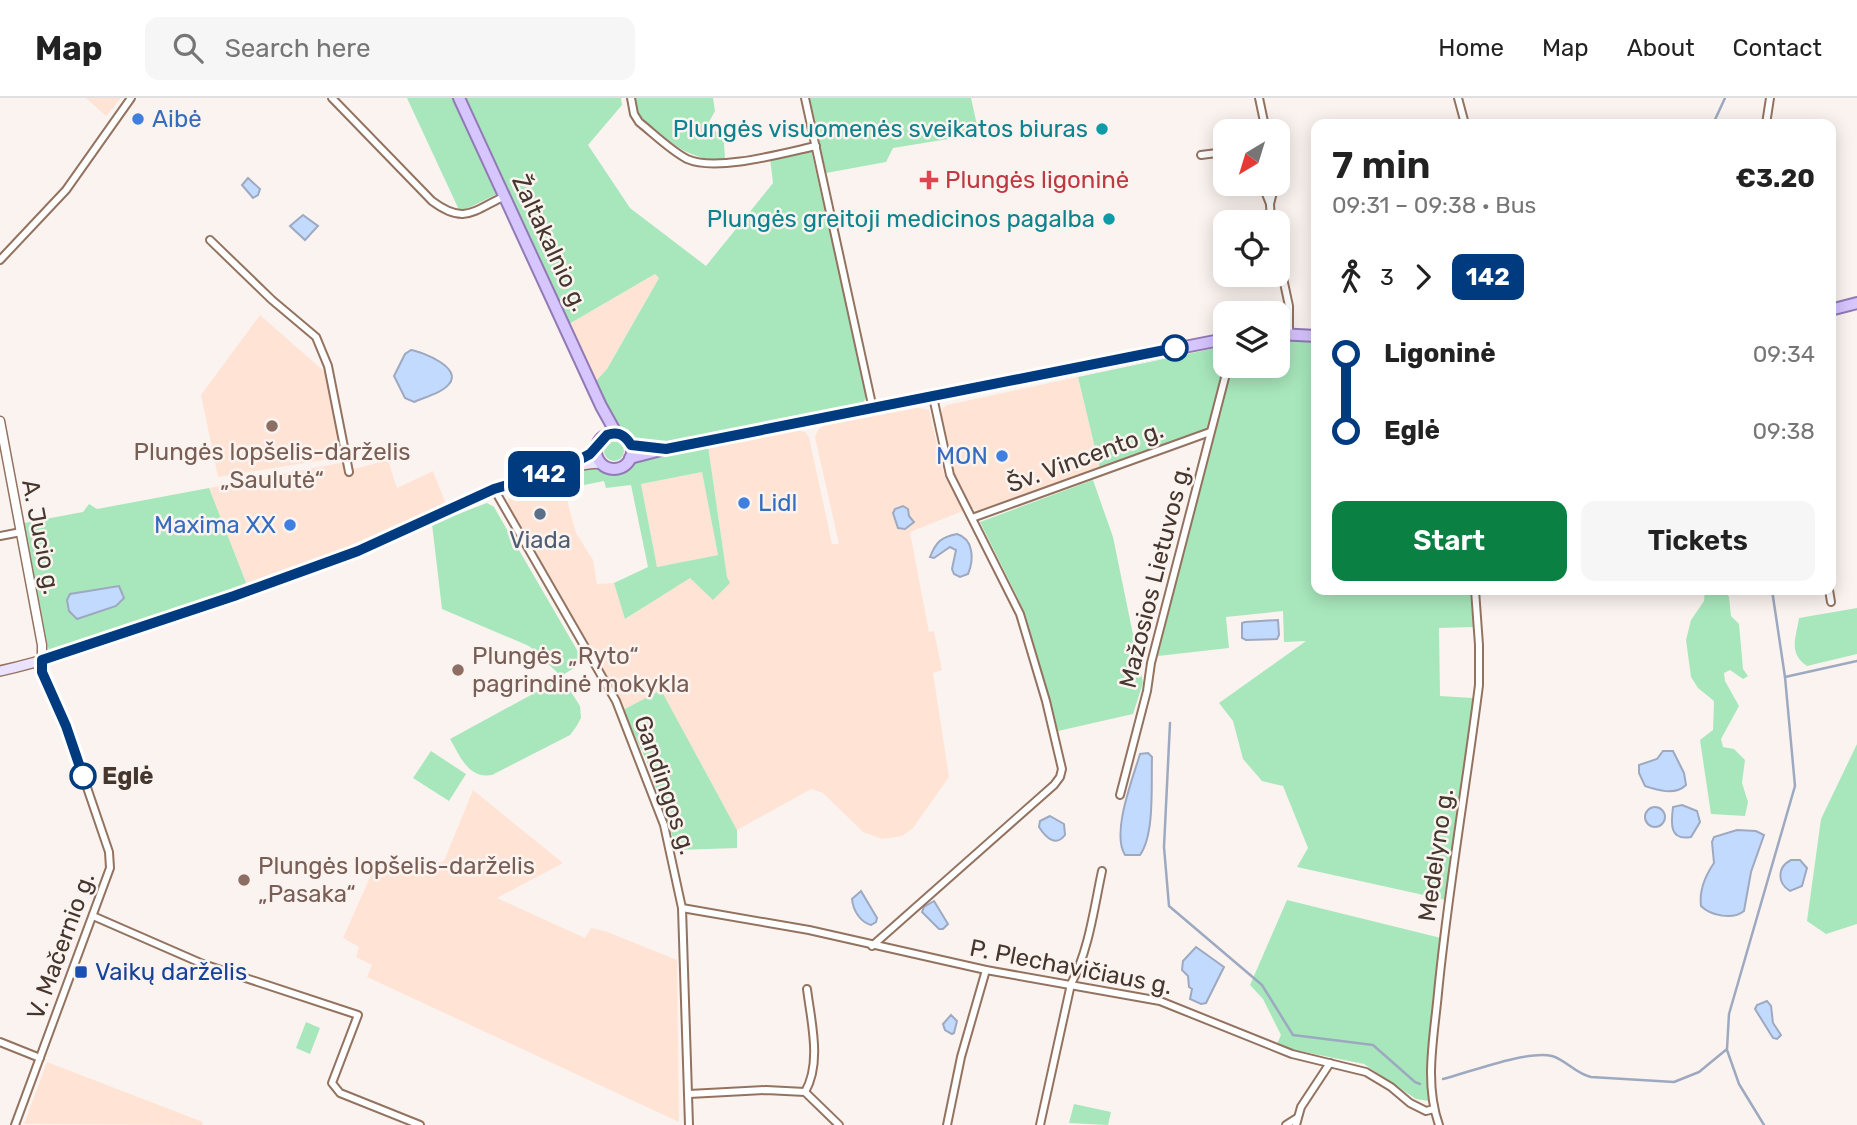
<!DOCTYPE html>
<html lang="en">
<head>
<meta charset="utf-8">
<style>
	body { margin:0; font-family:Rubik,sans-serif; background:#f6f6f6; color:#222; height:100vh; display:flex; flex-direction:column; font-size:26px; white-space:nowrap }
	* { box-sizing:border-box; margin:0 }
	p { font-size:23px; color:#767676 }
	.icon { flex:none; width:38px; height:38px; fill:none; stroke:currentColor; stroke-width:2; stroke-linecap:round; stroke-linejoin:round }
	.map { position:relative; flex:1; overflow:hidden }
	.details { position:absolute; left:1311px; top:21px; width:525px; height:476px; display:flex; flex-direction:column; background:#fff; border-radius:14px; box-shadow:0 4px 18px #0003 }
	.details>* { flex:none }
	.badge { padding:0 14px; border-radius:10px; font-size:24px; line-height:46px }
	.needle { width:46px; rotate:218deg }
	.tools { position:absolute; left:1213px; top:21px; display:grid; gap:14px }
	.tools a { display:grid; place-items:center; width:77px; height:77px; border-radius:14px; background:#fff; box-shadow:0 4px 18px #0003; font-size:35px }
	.map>.badge { position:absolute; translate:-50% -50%; box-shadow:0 0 0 4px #fff }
	.legs { display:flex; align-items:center; gap:10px; height:77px; padding:0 21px; font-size:23px }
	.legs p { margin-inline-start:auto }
	.summary { display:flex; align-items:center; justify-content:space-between; height:119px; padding:0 21px }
	h1 { font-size:38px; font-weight:600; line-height:52px }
	.cta { display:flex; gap:14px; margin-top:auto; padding:14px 21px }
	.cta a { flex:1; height:80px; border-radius:14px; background:#0b8043; color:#fff; font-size:28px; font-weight:600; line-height:80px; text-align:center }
	.cta a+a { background:#f6f6f6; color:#222 }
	ul { padding:0 21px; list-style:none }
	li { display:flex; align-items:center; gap:24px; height:77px; font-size:26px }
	li i { display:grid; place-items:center; width:10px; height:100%; margin:0 9px; background:currentColor }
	li i::after { content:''; width:18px; height:18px; margin:-9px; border:5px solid; border-radius:50%; background:#fff }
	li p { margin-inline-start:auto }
	li:first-child i { background:linear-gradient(#0000 50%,currentColor 0) }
	li:last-child i { background:linear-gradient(currentColor 50%,#0000 0) }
	header { display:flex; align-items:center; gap:42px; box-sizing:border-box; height:98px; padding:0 35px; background:#fff; border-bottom:2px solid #e0e0e0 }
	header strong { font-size:33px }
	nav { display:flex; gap:38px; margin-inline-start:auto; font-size:24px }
	.search { width:490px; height:63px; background:#f6f6f6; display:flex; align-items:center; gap:18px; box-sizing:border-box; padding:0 24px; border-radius:14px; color:#767676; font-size:26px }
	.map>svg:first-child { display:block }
	.built { fill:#ffe4d5 }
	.green { fill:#a8e7bc; fill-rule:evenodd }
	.water { fill:#c3daff; stroke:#9da9c0; stroke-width:2 }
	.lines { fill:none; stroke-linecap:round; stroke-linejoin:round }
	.stream { stroke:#9da9c0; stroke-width:2.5 }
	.minor-casing { stroke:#937360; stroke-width:10 }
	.tertiary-casing { stroke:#937360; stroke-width:11 }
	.secondary-casing { stroke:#937360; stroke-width:12 }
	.primary-casing { stroke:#927ab5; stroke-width:14 }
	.minor { stroke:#fff; stroke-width:6 }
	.tertiary { stroke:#fff; stroke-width:8 }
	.secondary { stroke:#ebe2ff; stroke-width:9 }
	.primary { stroke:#d7c5fe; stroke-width:10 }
	.line-1-casing { stroke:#fff; stroke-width:16 }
	.line-1 { stroke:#003b80; stroke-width:10 }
	.shop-dot { fill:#3f7fe0; stroke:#fbf3ef; stroke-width:2.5 }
	.culture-dot { fill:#0f9aa8; stroke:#fbf3ef; stroke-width:2.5 }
	.health-dot { fill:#e0444e; stroke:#fbf3ef; stroke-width:2.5 }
	.stop-1-dot { fill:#fff; stroke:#003b80; stroke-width:3.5 }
	.education-dot { fill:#8d6e63; stroke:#fbf3ef; stroke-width:2.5 }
	.service-dot { fill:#5c6f8a; stroke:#fbf3ef; stroke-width:2.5 }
	.transit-dot { fill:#1a4fb4; stroke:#fbf3ef; stroke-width:2.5 }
	.labels { text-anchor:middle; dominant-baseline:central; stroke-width:5; stroke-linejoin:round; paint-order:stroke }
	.shop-label { font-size:24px; fill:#366cbe; stroke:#fbf3ef; text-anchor:start }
	.culture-label { font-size:24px; fill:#0d838f; stroke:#fbf3ef; text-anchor:end }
	.health-label { font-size:24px; fill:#be3a42; stroke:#fbf3ef; text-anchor:start }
	.street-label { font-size:24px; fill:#45362e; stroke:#fbf3ef }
	.education-label { font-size:24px; fill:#785e54; stroke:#fbf3ef; text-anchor:start }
	.service-label { font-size:24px; fill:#4e5e75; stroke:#fbf3ef }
	.stop-label { font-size:24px; font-weight:bold; fill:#45362e; stroke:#fbf3ef; text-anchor:start }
	.transit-label { font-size:24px; fill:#164399; stroke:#fbf3ef; text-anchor:start }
</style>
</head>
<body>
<header>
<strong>Map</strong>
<div class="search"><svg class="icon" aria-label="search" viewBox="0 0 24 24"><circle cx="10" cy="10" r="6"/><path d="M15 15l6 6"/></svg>Search here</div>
<nav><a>Home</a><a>Map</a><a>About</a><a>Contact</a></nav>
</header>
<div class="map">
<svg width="1857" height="1027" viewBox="0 0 1857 1027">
	<rect width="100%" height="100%" fill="#fbf3ef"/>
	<g class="built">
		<polygon points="86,0 121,0 106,18"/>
		<polygon points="655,176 659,180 607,271 595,284 569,226"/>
		<polygon points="260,217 325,274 342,359 218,379 201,297"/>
		<polygon points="1078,279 1100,371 981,414 971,410 953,374 941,314 943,310 947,307"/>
		<polygon points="917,310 929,312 944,377 963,413 910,434 929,534 934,533 942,572 933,575 949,679 913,730 902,738 882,741 863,734 823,695 811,691 737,732 661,593 623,612 508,406 508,401 515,393 560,376 576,435 593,462 597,486 614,485 626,521 690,479 730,485 727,480 708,348 796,332 805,334 809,339 832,446 839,446 815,339 818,332 823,328"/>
		<polygon points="388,362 397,390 433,373 446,406 344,450 247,487 209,390 350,363 354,371"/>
		<polygon points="702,374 718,457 657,469 641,386"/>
		<polygon points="473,692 563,765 497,800 585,840 591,830 605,833 677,862 679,1024 367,879 372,867 356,859 359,849 343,840 374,770 414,772 444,763"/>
		<polygon points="47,964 203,1024 202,1027 24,1026"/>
	</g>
	<g class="green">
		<polygon points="407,0 453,0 497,96 460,114"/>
		<path d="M 465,0 L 621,0 L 622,7 L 588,47 L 630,110 L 706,168 L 773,85 L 770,60 L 811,52 L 867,297 L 863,306 L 663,348 C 641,347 631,343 615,328 L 595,284 L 607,271 L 659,180 L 655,176 L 569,226 Z"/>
		<path d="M 635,0 L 713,0 L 715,13 L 709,24 L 724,45 L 725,61 C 690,65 665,40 638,19 Z"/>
		<polygon points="810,0 971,0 979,36 893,50 886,64 826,75"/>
		<polygon points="1278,242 1316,244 1316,492 1470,492 1473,529 1439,530 1440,598 1473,600 1446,802 1297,769 1308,750 1283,688 1262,683 1243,661 1233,623 1219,605 1306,543 1284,544 1283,513 1226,519 1229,550 1158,558 1215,329 1100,371 1078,279 1225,248 1225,268 1278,268"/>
		<circle cx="614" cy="353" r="10"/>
		<path d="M 708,348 L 727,479 L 730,485 L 713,502 L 690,480 L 625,521 L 614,485 L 648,469 L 631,387 L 606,390 L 604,383 L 564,391 L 560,376 L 587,369 L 596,369 L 616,376 L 639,360 ZM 702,374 L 718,457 L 657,469 L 641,386 Z"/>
		<polygon points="1093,382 1113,439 1143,585 1133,616 1058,633 1025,515 980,424"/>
		<polygon points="209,390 247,487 49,554 24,425 83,414 89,406 97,411"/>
		<polygon points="487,405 494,409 498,416 584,564 561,578 529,548 442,511 432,426"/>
		<polygon points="1705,492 1725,492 1729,499 1731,518 1739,526 1743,571 1748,578 1743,581 1730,572 1724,575 1725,583 1739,608 1721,641 1723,649 1734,651 1745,662 1742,685 1748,704 1745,718 1711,716 1700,642 1713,632 1714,603 1698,590 1691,579 1686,542 1691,522 1704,503"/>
		<path d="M 1857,510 L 1857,556 L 1807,568 C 1788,555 1796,540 1799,520 Z"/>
		<path d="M 562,580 L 580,608 L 581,620 L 576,629 L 570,637 L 492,677 C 468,681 460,658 450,641 Z"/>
		<polygon points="661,592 737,732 737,750 677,752 647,664 623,612"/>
		<polygon points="1857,646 1857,826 1826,836 1807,823 1821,721"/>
		<polygon points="431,653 466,676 449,703 413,680"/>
		<polygon points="1287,802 1441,840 1428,958 1429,1003 1416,1001 1364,966 1294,952 1277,946 1281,937 1263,901 1250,887"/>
		<polygon points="306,924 320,930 310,956 296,950"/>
		<polygon points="1074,1006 1111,1014 1108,1027 1069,1025"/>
	</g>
	<g class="water">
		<polygon points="248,80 260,91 258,97 253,100 242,87"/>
		<polygon points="303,117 318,128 305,142 290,128"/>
		<path d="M 411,252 C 423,254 463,270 449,286 C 442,295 425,299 414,304 L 405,300 L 394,278 L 405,256 Z"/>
		<polygon points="903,408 908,411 909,418 914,424 905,431 898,430 893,415 895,411"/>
		<path d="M 957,436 C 974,441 974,462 968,476 L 960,479 L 954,476 L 952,471 L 956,452 L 950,449 L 934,460 L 930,459 C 936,444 941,439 957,436 Z"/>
		<polygon points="119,488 124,500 116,508 77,521 69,513 67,502 70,496"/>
		<polygon points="1278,522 1279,537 1277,541 1246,542 1242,540 1242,525 1245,524"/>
		<path d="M 1663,653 L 1673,653 L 1684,675 L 1686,687 C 1675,698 1657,692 1645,688 L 1639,675 L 1639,667 L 1657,661 Z"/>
		<path d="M 1148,655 L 1152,659 C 1151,686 1155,736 1140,757 L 1125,757 C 1111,735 1133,680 1140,656 Z"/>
		<path d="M 1682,707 L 1697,713 L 1700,724 L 1691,739 C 1669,743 1671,725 1673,709 Z"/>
		<circle cx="1655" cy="719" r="10"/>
		<path d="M 1050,718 L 1064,726 L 1065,737 C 1056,749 1046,740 1039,729 L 1040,723 Z"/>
		<path d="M 1737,732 L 1756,733 L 1764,737 L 1751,774 L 1744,813 C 1733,822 1711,818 1701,808 C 1699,792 1705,778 1714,765 L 1712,744 L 1714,739 Z"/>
		<path d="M 1791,762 L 1800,762 L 1807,770 L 1802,788 L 1790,793 C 1777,785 1777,769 1791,762 Z"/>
		<path d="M 861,793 L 877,820 L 876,824 L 871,827 C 860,824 853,812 852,801 Z"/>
		<polygon points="934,803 948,826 943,831 939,831 922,814 924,809"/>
		<polygon points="1196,849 1224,869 1206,905 1201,906 1190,901 1192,891 1189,889 1188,878 1182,872 1183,863"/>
		<polygon points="1767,903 1771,908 1773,925 1781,937 1777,941 1773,940 1755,911 1757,907"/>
		<polygon points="951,917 957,923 954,935 952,936 945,932 943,926"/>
	</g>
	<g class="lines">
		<g class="stream">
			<polyline points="1713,26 1725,0"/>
			<polyline points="1785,579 1857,563"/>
			<polyline points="1170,625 1164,749 1169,808 1262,887 1293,937 1373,947 1415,984 1420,986"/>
			<polyline points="1727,952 1739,986 1764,1027"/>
			<path d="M 1443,981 C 1470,974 1528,952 1552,958 C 1566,962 1576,976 1591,979 L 1674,984 L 1699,974 L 1727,951 L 1729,916 L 1795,688 L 1785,579 L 1772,492"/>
		</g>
		<defs>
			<g id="minor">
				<path d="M 332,0 L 432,103 C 464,127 473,113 505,98"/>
				<path d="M 631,0 L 634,16 L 639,24 C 654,36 670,52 687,61 C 716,74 784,55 816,48"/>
				<polyline points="805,0 873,311"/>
				<polyline points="1259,0 1266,33"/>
				<polyline points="1458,0 1465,26"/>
				<polyline points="1766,26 1770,0"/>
				<polyline points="1201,57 1225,54"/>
				<polyline points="1262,86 1270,106"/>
				<polyline points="1271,124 1270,106 1275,86"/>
				<polyline points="210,142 272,202 316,239 328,268 349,374"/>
				<polyline points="1278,157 1289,208 1289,236"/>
				<polyline points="0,162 66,92 131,0"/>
				<polyline points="494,391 616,603 664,727 682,810 689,1027"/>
				<polyline points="972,420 1210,334"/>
				<polyline points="0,438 21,434"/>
				<polyline points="1829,492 1831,504"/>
				<polyline points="1120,697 1147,593 1151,565 1228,268"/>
				<polyline points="682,810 809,832 986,872 1160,903 1292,956 1366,974 1391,989 1410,1005 1426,1013 1434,1011"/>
				<polyline points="93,818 203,866 358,917 332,985 340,995 420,1027"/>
				<polyline points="872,848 1054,687 1060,679 1062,671 1046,603 1020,516 950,377 933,299"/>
				<polyline points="0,944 40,960"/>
				<path d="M 805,994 C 822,965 811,923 807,891"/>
				<polyline points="689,996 766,992 805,994 839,1027"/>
				<polyline points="15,1027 110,770 109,754 66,628 42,574 42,562"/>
				<polyline points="947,1027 961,959 986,872"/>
				<path d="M 1040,1027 L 1071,886 C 1089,852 1094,810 1102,773"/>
				<polyline points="1286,1027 1297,1020"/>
				<polyline points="1296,1027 1301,1009 1330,965"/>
				<path d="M 1439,1027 C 1424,985 1434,939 1438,895 C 1448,792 1466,690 1479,587 L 1479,547 L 1475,492"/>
			</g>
			<polyline id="tertiary" points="0,323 42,547 42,562"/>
			<g id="secondary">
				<polyline points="572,366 596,351"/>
				<path d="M 0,573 C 54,561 105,542 157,524 C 224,502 292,479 357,453 C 436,421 514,370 601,365"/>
			</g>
			<g id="primary">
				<polyline points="459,0 601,308 616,335"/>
				<polyline points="1830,212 1857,205"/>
				<polyline points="1278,236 1316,238"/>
				<circle cx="614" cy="353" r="18"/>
				<polyline points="630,360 665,351 1225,241"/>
			</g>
		</defs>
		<use href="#minor" class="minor-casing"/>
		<use href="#tertiary" class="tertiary-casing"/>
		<use href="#secondary" class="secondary-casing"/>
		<use href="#primary" class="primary-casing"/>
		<use href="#minor" class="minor"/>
		<use href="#tertiary" class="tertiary"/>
		<use href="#secondary" class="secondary"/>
		<use href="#primary" class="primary"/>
	</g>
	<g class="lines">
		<defs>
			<path id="line-1" d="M 83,678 L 66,628 L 42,574 L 42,562 L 234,498 L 358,453 L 494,391 L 564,370 L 590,356 L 607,337 C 618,333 625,337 631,347 L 666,351 L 1175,250"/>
		</defs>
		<use href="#line-1" class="line-1-casing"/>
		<use href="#line-1" class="line-1"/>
	</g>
	<g class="shop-dot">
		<circle cx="138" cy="21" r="7"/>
		<circle cx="1002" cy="358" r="7"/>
		<circle cx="744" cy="405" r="7"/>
		<circle cx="290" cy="427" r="7"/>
	</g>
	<g class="culture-dot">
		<circle cx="1102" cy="31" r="7"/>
		<circle cx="1109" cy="121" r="7"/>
	</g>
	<path class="health-dot" d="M925.5 71.5h7v7h7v7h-7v7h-7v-7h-7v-7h7z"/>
	<g class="stop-1-dot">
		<circle cx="1175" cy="250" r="12"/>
		<circle cx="83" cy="678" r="12"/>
	</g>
	<g class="education-dot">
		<circle cx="272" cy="328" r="7"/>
		<circle cx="458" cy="572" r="7"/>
		<circle cx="244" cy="782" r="7"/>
	</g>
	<circle class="service-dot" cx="540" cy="416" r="7"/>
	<rect class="transit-dot" x="74" y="867" width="14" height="14" rx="3.5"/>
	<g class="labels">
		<g class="shop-label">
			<text x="152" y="21">Aibė</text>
			<text x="988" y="358" text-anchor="end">MON</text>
			<text x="758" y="405">Lidl</text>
			<text x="276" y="427" text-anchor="end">Maxima XX</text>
		</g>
		<g class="culture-label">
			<text x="1088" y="31">Plungės visuomenės sveikatos biuras</text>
			<text x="1095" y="121">Plungės greitoji medicinos pagalba</text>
		</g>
		<g class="health-label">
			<text x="945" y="82">Plungės ligoninė</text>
		</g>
		<g class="street-label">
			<text transform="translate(550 145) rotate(65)">Žaltakalnio g.</text>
			<text transform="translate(1085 359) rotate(-20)">Šv. Vincento g.</text>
			<text transform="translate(41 439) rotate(79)">A. Jucio g.</text>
			<text transform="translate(1155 478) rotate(-76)">Mažosios Lietuvos g.</text>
			<text transform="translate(665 687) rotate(71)">Gandingos g.</text>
			<text transform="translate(1436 757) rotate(-82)">Medelyno g.</text>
			<text transform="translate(61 848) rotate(-70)">V. Mačernio g.</text>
			<text transform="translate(1071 869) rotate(11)">P. Plechavičiaus g.</text>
		</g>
		<g class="education-label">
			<text x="272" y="354" text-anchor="middle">Plungės lopšelis-darželis<tspan x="272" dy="28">„Saulutė“</tspan></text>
			<text x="472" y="558">Plungės „Ryto“<tspan x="472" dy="28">pagrindinė mokykla</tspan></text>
			<text x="258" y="768">Plungės lopšelis-darželis<tspan x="258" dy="28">„Pasaka“</tspan></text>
		</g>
		<g class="service-label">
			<text x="540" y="442">Viada</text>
		</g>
		<g class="stop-label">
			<text x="102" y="678">Eglė</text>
		</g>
		<g class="transit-label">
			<text x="95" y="874">Vaikų darželis</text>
		</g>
	</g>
</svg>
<div class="tools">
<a><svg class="needle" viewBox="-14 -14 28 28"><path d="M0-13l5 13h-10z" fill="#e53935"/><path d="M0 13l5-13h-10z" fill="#767676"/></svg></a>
<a><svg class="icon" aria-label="locate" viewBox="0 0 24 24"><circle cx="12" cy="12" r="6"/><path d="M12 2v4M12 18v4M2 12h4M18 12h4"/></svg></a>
<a><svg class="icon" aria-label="layers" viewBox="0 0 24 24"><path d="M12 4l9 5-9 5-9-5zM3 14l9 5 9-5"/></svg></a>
</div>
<b class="badge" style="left:544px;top:376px;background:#003b80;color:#fff">142</b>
<section class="details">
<div class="summary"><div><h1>7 min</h1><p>09:31 – 09:38 · Bus</p></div><b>€3.20</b></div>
<div class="legs"><svg class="icon" aria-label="walk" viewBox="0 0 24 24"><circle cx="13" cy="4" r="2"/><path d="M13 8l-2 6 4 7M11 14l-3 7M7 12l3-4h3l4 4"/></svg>3<svg class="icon" aria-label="forward" viewBox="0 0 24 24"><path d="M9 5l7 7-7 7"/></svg><b class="badge" style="background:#003b80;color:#fff">142</b></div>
<ul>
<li><i style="color:#003b80"></i><b>Ligoninė</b><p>09:34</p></li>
<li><i style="color:#003b80"></i><b>Eglė</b><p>09:38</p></li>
</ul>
<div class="cta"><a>Start</a><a>Tickets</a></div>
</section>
</div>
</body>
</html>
